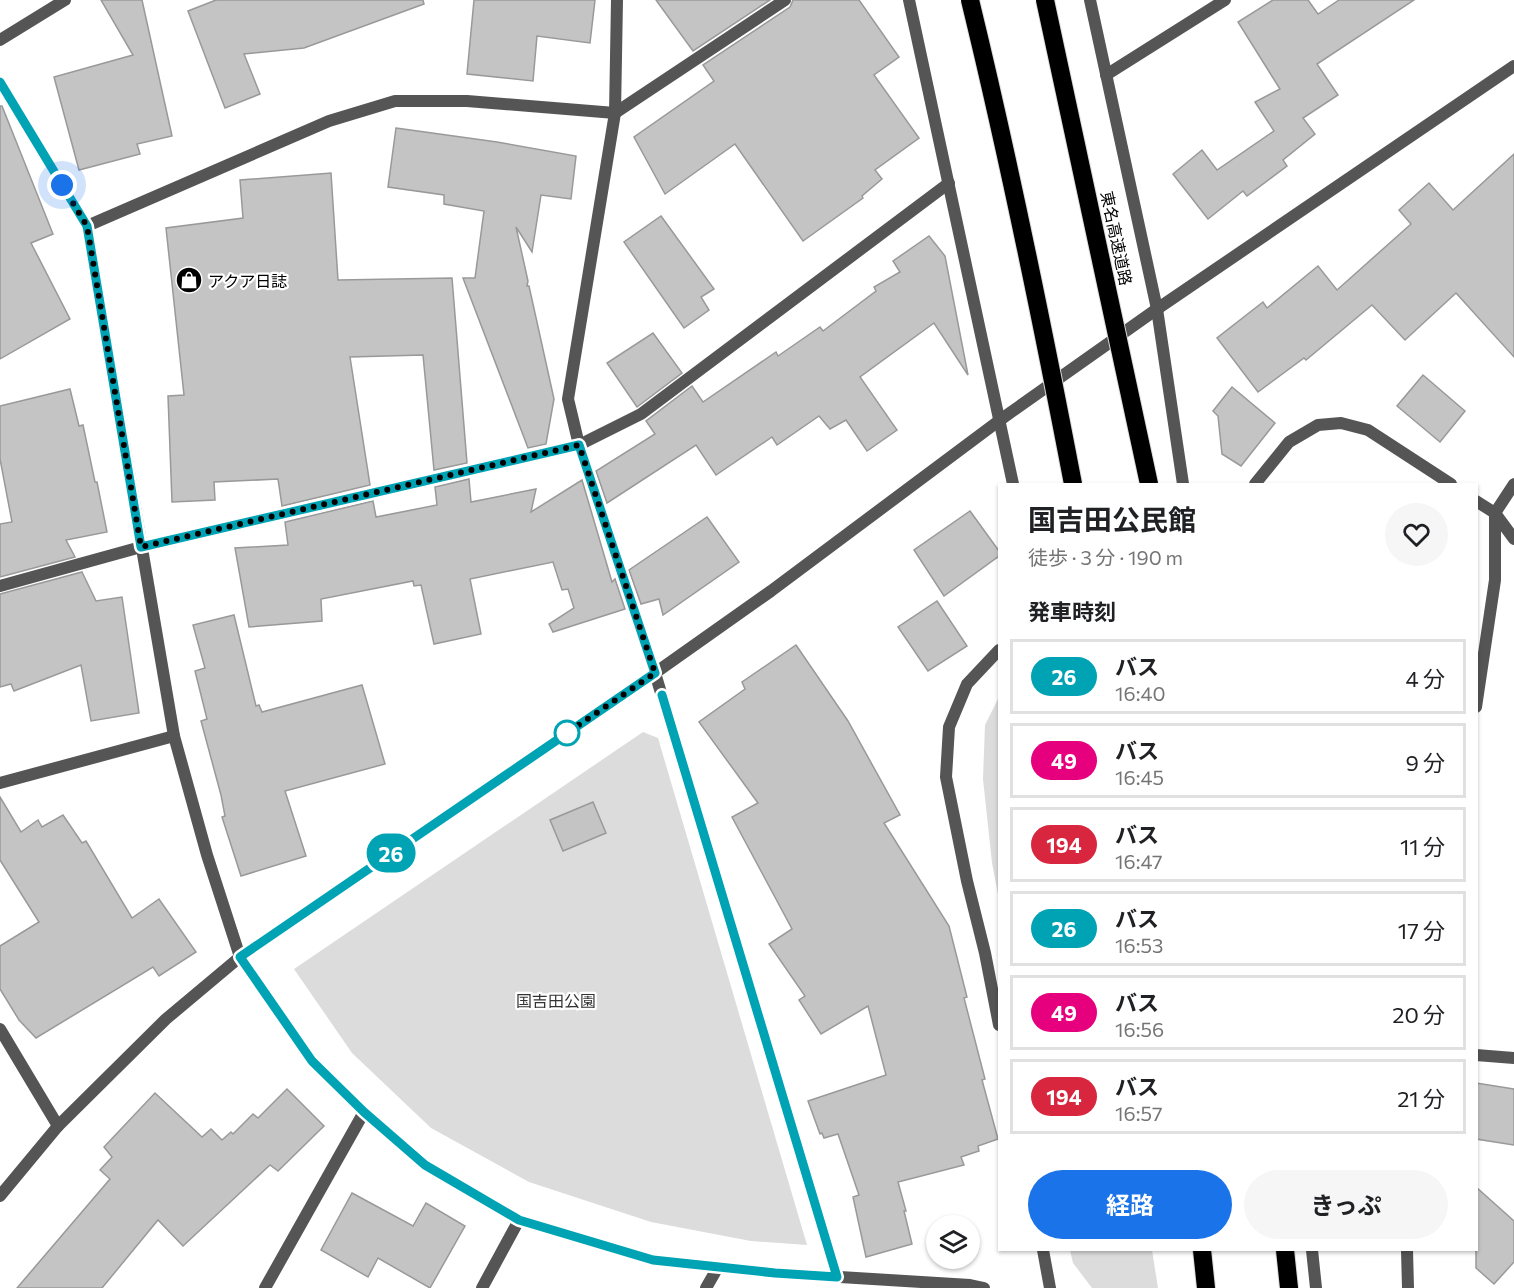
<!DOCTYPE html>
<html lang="ja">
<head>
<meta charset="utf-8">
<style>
	body { margin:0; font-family:Commissioner,"Noto Sans JP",sans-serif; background:#f6f6f6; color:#202124; height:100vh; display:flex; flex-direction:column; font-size:22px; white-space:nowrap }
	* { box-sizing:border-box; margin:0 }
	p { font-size:20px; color:#757577 }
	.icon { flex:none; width:33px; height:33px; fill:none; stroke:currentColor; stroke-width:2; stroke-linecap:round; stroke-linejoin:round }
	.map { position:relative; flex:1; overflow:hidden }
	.drawer { position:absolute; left:998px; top:483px; width:480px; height:768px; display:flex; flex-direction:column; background:#fff; border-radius:0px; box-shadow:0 2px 4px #0004 }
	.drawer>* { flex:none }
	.badge { padding:0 12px; border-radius:20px; font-size:21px; line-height:39px }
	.controls { position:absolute; left:926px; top:1215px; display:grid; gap:12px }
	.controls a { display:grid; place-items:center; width:54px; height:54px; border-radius:50%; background:#fff; box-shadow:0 2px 4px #0004; font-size:30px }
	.you { position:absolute; width:30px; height:30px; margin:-15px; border:4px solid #fff; border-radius:50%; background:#1a73e8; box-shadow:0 0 0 9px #1a73e833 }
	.map>.badge { position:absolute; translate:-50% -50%; box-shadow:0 0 0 3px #fff }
	h2 { padding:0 30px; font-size:22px; line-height:54px }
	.round { display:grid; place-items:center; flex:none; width:63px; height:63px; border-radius:32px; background:#f6f6f6 }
	.head { display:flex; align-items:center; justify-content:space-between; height:102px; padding:0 30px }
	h1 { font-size:28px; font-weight:700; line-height:45px }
	.action { display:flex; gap:12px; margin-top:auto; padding:12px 30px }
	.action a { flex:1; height:69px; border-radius:36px; background:#1a73e8; color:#fff; font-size:24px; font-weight:700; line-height:69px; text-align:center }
	.action a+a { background:#f6f6f6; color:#202124 }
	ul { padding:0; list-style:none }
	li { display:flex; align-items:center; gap:18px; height:75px; margin:0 12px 9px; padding:0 18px; border:3px solid #e0e0e0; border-radius:0px }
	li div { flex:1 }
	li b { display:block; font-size:22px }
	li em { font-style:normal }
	li .badge { min-width:66px; font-weight:700; text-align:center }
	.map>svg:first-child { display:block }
	.green { fill:#dcdcdc }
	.building { fill:#c4c4c4; stroke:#999; stroke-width:1.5 }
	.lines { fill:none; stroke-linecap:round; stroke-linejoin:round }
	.motorway-casing { stroke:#dbdbdb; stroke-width:20 }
	.minor { stroke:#555; stroke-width:12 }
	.tertiary { stroke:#555; stroke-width:12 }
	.motorway { stroke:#000; stroke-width:18 }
	.motorway-bridge-casing { stroke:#dbdbdb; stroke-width:20; stroke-linecap:butt }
	.motorway-bridge { stroke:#000; stroke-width:18 }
	.line-casing { stroke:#fff; stroke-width:14 }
	.line { stroke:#00a3b4; stroke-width:9 }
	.walk { stroke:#000; stroke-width:6; stroke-dasharray:0 10.8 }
	.stop-dot { fill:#fff; stroke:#00a3b4; stroke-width:3 }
	.labels { text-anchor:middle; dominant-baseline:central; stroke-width:4.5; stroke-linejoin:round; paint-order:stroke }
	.street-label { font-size:16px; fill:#000; stroke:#fff }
	.poi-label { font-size:16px; fill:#000; stroke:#fff; text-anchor:start }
	.park-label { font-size:16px; fill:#333; stroke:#fff }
</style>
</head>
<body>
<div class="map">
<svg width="1514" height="1288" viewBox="0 0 1514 1288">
	<rect width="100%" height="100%" fill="#fff"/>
	<g class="green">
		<polygon points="999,697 999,899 992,863 983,779 985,725"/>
		<polygon points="643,732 658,738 807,1245 751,1241 651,1222 529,1182 431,1128 352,1053 294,969"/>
		<polygon points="1070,1250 1152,1250 1158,1288 1092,1288 1073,1263"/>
	</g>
	<g class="building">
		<polygon points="101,0 142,0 172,136 137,144 140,154 79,170 54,77 133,55"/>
		<polygon points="216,0 423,0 424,4 304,48 244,54 260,94 225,108 188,11"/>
		<polygon points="474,0 595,0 590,43 537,36 533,81 467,74"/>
		<polygon points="656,0 770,0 693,51"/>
		<polygon points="793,0 859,0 899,57 874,75 919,138 875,170 882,179 862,196 863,198 803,241 735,144 665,194 634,137 714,81 703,65 790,7"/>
		<polygon points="1273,0 1308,0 1318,14 1339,0 1414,0 1317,64 1338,95 1303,118 1315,134 1283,160 1287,166 1247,196 1243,191 1208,219 1173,174 1202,150 1217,170 1274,131 1255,102 1280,89 1238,22"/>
		<polygon points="0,106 2,106 53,234 31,243 70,319 0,359"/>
		<polygon points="396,128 497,142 576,156 571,199 541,195 532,252 516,227 528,281 527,286 529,286 554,399 546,444 528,448 463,278 475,278 484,211 444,204 444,195 388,187"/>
		<polygon points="1514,154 1514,357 1456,293 1405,340 1372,305 1306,360 1304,358 1258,392 1217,338 1263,302 1267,308 1318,266 1337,290 1411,224 1399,210 1429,183 1453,210"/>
		<polygon points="331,173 338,280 452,278 467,463 434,470 423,355 350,357 370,485 282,506 278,479 214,482 215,500 172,502 168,396 184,395 166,228 243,218 240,180"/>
		<polygon points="661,216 714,289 701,297 709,310 684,328 624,242"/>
		<polygon points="929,236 945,256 968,375 934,323 860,377 897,430 867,451 846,420 830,429 819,416 777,445 772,437 716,475 696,445 607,503 596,471 655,434 646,421 692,386 703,402 776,352 778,356 820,327 823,331 876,291 874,287 900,272 893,261"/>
		<polygon points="653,333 682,373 637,407 607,363"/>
		<polygon points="1423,375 1465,411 1440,442 1397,406"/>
		<polygon points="1232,387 1275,423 1241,466 1222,454 1218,416 1213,411"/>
		<polygon points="70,389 79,426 83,425 95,482 97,482 107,532 66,540 75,557 0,577 0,524 12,522 0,459 0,406"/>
		<polygon points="469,479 471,502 536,489 531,512 582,480 612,582 615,579 625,609 553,632 549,624 574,608 568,589 562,590 553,562 470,579 481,634 434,644 421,585 414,586 413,581 321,599 322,621 249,627 235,548 288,545 285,522 373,501 376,517 437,505 435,487"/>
		<polygon points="970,511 999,551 999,556 944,596 914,550"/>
		<polygon points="707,517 739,562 663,615 659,599 641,604 629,570"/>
		<polygon points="82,572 96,601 122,597 139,713 91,721 81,665 14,691 11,684 0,687 0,594"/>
		<polygon points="937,601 967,646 928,671 898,627"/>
		<polygon points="234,615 256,706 259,705 262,712 362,685 385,764 285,791 306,856 241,876 222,817 225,816 221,795 201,721 207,719 195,671 205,668 193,625"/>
		<polygon points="796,645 848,721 900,815 884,823 949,926 967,997 964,998 985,1079 982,1080 998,1139 978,1146 979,1151 961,1157 964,1165 898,1182 906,1211 904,1211 912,1244 866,1257 853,1197 859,1195 838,1134 824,1138 822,1133 820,1134 808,1101 886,1075 868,1006 821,1034 799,1000 805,996 769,944 792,929 732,817 758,803 699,722 745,689 742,682"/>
		<polygon points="0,797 21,832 38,820 42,827 63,815 82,843 86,841 132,918 159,899 196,952 159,976 153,967 36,1038 19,1020 0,989 0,946 39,922 0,860"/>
		<polygon points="593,802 606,833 563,851 550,820"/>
		<polygon points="1476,1083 1514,1089 1514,1145 1476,1139"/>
		<polygon points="287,1089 324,1126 278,1171 270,1165 183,1246 158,1220 102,1288 17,1288 110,1179 100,1170 112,1157 104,1147 155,1093 202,1137 211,1129 222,1140 231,1132 233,1134 253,1114 258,1118"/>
		<polygon points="1476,1187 1514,1221 1514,1262 1494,1284 1476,1268"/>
		<polygon points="352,1193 413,1226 426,1203 465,1226 430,1288 378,1258 368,1277 321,1250"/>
	</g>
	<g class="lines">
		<defs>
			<g id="motorway">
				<polyline points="1202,1250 1206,1288"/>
				<polyline points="1285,1250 1289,1288"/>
			</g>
		</defs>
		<use href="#motorway" class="motorway-casing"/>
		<g class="minor">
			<polyline points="617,0 615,113 568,399 579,445 655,673 837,1277"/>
			<polyline points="909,0 1013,484"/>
			<polyline points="1090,0 1157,309 1183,484"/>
			<polyline points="0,40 65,0"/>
			<polyline points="1106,75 1225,0"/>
			<polyline points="87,226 329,121 395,101 467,101 615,113 785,0"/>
			<polyline points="1255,484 1289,442 1318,425 1341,423 1368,430 1451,484"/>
			<polyline points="1476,501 1495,513 1514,539"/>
			<polyline points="0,586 141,547 579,445 641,414 949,183"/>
			<polyline points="999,650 967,684 949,727 946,777 967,881 985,953 999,1025"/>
			<polyline points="1476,707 1495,580 1495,513 1514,484"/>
			<polyline points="0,783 174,736"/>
			<polyline points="240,957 312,1061 364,1112 425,1165 519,1220 653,1260 775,1273 970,1285 984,1288"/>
			<polyline points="0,1029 58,1126"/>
			<polyline points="1476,1055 1514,1058"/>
			<polyline points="1043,1250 1050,1288"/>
			<polyline points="1312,1250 1316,1288"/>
			<polyline points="1407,1250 1408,1288"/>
			<polyline points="265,1288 364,1112"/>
			<polyline points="482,1288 519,1220"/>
			<polyline points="706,1288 718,1267"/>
		</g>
		<g class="tertiary">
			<polyline points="0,83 87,226 174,736 207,855 240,957"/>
			<polyline points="0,1196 58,1126 166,1019 240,957 655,673 771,591 1000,420 1157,309 1514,66"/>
		</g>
		<use href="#motorway" class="motorway"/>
		<defs>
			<g id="motorway-bridge">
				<path d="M 970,0 C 1009,160 1042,322 1073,484"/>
				<polyline points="1045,0 1149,484"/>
			</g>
		</defs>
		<use href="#motorway-bridge" class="motorway-bridge-casing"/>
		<use href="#motorway-bridge" class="motorway-bridge"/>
	</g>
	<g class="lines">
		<defs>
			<polyline id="line" points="0,82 87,226 141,547 579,445 655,673 240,957 312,1061 364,1112 425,1165 519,1220 653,1260 775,1273 837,1277 662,695"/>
		</defs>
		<use href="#line" class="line-casing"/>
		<use href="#line" class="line"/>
		<polyline class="walk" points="62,185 87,226 141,547 579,445 655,673 567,733"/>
	</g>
	<defs>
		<symbol id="shop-disc" viewBox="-11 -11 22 22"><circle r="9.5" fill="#000" stroke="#fff"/><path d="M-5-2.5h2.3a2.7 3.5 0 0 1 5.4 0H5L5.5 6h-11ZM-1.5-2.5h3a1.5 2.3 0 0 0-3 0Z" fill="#fff"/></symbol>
	</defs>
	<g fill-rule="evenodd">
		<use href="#shop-disc" x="174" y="265" width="30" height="30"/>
	</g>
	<circle class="stop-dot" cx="567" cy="733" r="12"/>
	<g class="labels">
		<g class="street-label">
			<text transform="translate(1117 238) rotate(78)">東名高速道路</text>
		</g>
		<g class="poi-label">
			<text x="208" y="280">アクア日誌</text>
		</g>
		<g class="park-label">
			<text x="556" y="1000">国吉田公園</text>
		</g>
	</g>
</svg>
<div class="controls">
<a><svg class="icon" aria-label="layers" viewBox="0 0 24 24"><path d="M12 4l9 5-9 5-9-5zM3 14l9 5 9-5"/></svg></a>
</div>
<div class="you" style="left:62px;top:185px"></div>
<b class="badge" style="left:391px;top:853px;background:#00a3b4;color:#fff">26</b>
<section class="drawer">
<div class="head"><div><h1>国吉田公民館</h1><p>徒歩 · 3 分 · 190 m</p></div><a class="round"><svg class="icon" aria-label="heart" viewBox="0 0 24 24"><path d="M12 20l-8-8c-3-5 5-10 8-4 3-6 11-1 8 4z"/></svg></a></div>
<h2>発車時刻</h2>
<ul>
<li><span class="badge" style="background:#00a3b4;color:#fff">26</span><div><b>バス</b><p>16:40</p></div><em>4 分</em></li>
<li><span class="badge" style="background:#e6007e;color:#fff">49</span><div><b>バス</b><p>16:45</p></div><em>9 分</em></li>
<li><span class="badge" style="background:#d7263d;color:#fff">194</span><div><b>バス</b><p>16:47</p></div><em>11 分</em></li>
<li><span class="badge" style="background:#00a3b4;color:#fff">26</span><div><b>バス</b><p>16:53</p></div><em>17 分</em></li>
<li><span class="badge" style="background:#e6007e;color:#fff">49</span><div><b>バス</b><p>16:56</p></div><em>20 分</em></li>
<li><span class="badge" style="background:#d7263d;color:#fff">194</span><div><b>バス</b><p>16:57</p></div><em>21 分</em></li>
</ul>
<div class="action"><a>経路</a><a>きっぷ</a></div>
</section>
</div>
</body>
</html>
